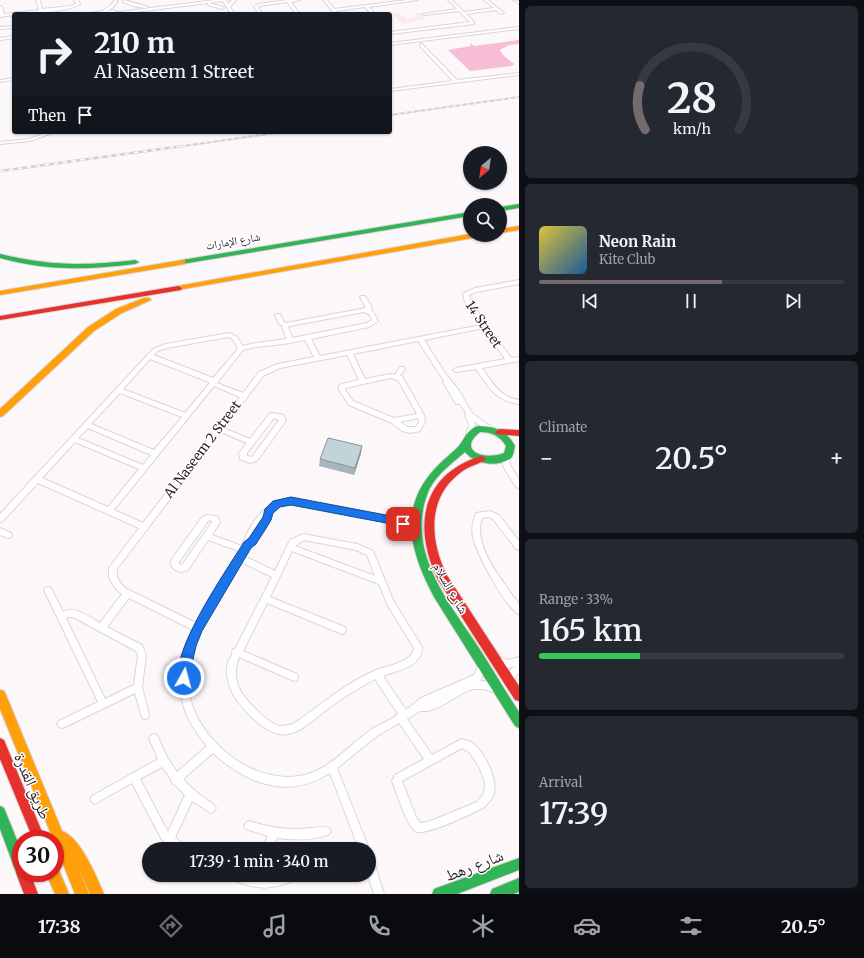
<!DOCTYPE html>
<html lang="en">
<head>
<meta charset="utf-8">
<style>
	:root { --surface:#171b24; --page:#242831; --text:#f1f3f6; --muted:#9ea1a6; --line:#363941; --accent:#746a6e }
	body { margin:0; font-family:Merriweather,"Noto Naskh Arabic",serif; background:var(--page); color:var(--text); height:100vh; display:flex; flex-direction:column; font-size:15px; white-space:nowrap }
	* { box-sizing:border-box; margin:0 }
	p { font-size:13px; color:var(--muted) }
	.icon { flex:none; width:22px; height:22px; fill:none; stroke:currentColor; stroke-width:2; stroke-linecap:round; stroke-linejoin:round }
	.map { position:relative; flex:1; overflow:hidden }
	.details { display:flex; flex-direction:column; gap:6px; padding:6px; background:#0d0f14; width:345px }
	.details>* { flex:none }
	.hud { position:absolute; left:12px; top:12px; width:380px; height:122px; border-radius:4px; box-shadow:0 1px 3px #0004; background:#171b24; color:var(--text); overflow:hidden }
	.needle { width:26px; rotate:210deg }
	.controls { position:absolute; left:463px; top:146px; display:grid; gap:8px }
	.controls a { display:grid; place-items:center; width:44px; height:44px; border-radius:50%; background:var(--surface); box-shadow:0 1px 3px #0004; font-size:20px }
	.speed { position:absolute; left:12px; top:830px; display:flex; gap:8px; font-size:20px; font-weight:700; text-align:center }
	.speed>* { display:grid; place-content:center; width:52px; height:52px; border-radius:50%; background:var(--surface); box-shadow:0 1px 3px #0004; line-height:1 }
	.speed .limit { border:6px solid #d22; background:#fff; color:#111 }
	.pin { position:absolute; display:grid; place-items:center; width:34px; height:34px; color:#fff; margin:-17px; border-radius:8px; box-shadow:0 2px 6px #0006 }
	.me { position:absolute; width:44px; margin:-22px; rotate:7deg; stroke-linejoin:round; filter:drop-shadow(0 0 3px #0008) }
	.turn { display:flex; align-items:center; gap:14px; height:84px; padding:0 16px; font-size:18px }
	.turn .icon { width:52px; height:52px; stroke-width:2.5 }
	.turn b { display:block; font-size:28px; line-height:34px }
	.then { display:flex; align-items:center; height:38px; padding:0 16px; background:#0003; gap:8px; font-size:15px }
	.big { font-size:30px; font-weight:600; line-height:1.1 }
	.details .tile { flex:1; display:flex; flex-direction:column; justify-content:center; gap:6px; min-width:0; padding:0 14px; border-radius:6px; background:var(--page) }
	.details .dial { align-items:center; gap:0 }
	.dial svg { height:104px; overflow:visible; fill:none; stroke:var(--line); stroke-width:7; stroke-linecap:round; text-anchor:middle }
	.dial text { fill:var(--text); stroke:none }
	.song { display:flex; align-items:center; gap:12px }
	.cover { width:48px; height:48px; border-radius:6px; background:linear-gradient(135deg,hsl(50 70% 55%),hsl(210 70% 35%)) }
	.played { height:4px; border-radius:2px; background:linear-gradient(90deg,var(--accent) 60%,var(--line) 60%) }
	.keys { display:flex; justify-content:space-around; direction:ltr }
	.heat { display:flex; justify-content:space-between; align-items:center; font-size:22px; direction:ltr }
	.charge { height:6px; border-radius:3px; background:linear-gradient(90deg,#34c759 33%,var(--line) 0) }
	.trip { position:absolute; left:142px; top:842px; width:234px; height:40px; border-radius:20px; background:var(--surface); box-shadow:0 1px 3px #0004; font-weight:600; line-height:40px; text-align:center }
	.dock { display:flex; height:64px; justify-content:space-around; align-items:center; background:#090b0e; color:var(--muted) }
	.dock .icon { width:28px; height:28px }
	.dock .current { color:var(--accent) }
	.dock b { font-size:18px; color:var(--text) }
	main { display:flex; flex:1; min-height:0 }
	.map>svg:first-child { display:block }
</style>
</head>
<body>
<main>
<div class="map">
<svg width="519" height="894" viewBox="0 0 519 894">
	<rect width="100%" height="100%" fill="#fcf7f9"/>
	<path fill="#fbe8f0" d="M398,13L410,21L408,18L417,17L415,14L420,13L426,19L402,24L392,14Z"/>
	<path fill="#f7bcd6" d="M519,40V44L509,45L500,50L503,55L514,64L512,66L470,71L448,50L471,46L470,44L471,43L474,46Z"/>
	<g fill="none" stroke-linecap="round" stroke-linejoin="round">
		<defs>
			<path id="street" d="M36,0H40L42,9L71,6L76,4L74,0H78L80,4C69,12 29,14 14,14V15L0,17V6L2,7L4,14L39,10Z
				M115,0L118,1L112,8L107,11L114,10L116,11L115,12L98,14H86L102,11L110,6Z
				M123,0C128,1 143,5 148,7L146,8L133,6L123,2Z
				M215,0H226L228,4L232,0H236L230,7L235,14H231L223,1L209,3L223,7L224,8L222,9L208,5V3L120,14H109L111,13Z
				M288,0H300L291,2L300,14H296L287,2L259,6L258,7L263,14H259L254,7L258,4Z
				M323,0H327L334,9L407,0H418L369,7L375,14H371L365,7L336,11V13H334Z
				M448,0H452L464,12L494,8L484,0H488L504,13L501,14L496,10L466,14L474,22V24L390,34V32L470,22L459,11L424,15L422,14L457,9Z
				M513,0L519,1V4Z
				M190,13H197L199,14H188Z
				M14,26V28L0,29V27Z
				M519,27V29L390,45V43Z
				M14,36V38L0,40V38Z
				M420,44H422L457,80L519,73V75L390,91V89L453,81L420,46Z
				M14,78V80L0,82V80Z
				M48,132H55L30,141L0,144V142L29,139Z
				M519,280V284L476,292L469,295L471,302L511,358L519,357V361L482,368C493,383 499,397 519,400V404C495,401 489,387 476,369L456,372L453,370L456,368L505,359L484,328L424,340L447,376L458,389L472,413L491,427L492,429L491,431H487L474,421L475,425L471,435L469,436L467,435L466,433L469,425L465,415L466,413L460,404H456L443,382L444,381L418,341L353,354L365,379L390,374L395,375L400,367H404L405,369L400,376H402L424,415L425,422L420,431L411,433L402,431L392,423L349,405L339,390V386L342,384L359,380L347,355L280,368L263,376L224,428L250,439L270,413H272L283,415L286,420L285,422L257,461L250,463L240,459L239,453L247,443L221,432L117,569C116,577 119,582 125,588L196,623L208,601L239,551L208,540L188,570L181,572C174,570 169,567 172,559L202,517C209,514 211,515 218,517L220,522L212,535L242,546C249,524 266,499 291,498L394,518L416,513L419,514L420,516L419,518L406,522L418,531L419,533L418,535L415,536L401,526L386,522L291,504L282,505L272,513C270,531 252,543 244,556L275,571L290,540L303,534L357,544L373,551L393,600L422,647C422,667 398,670 383,676L406,710L421,698L474,675L480,661L483,660L486,661L487,664L480,681H484L499,686L500,689L499,692L496,693L484,689H474L467,691L441,706L428,711H420L407,719L432,755L462,739C465,740 468,741 471,742C484,750 497,778 494,793C492,799 488,804 483,808C473,813 422,838 415,831C406,825 397,792 392,781L395,775L424,759L399,723L377,736L337,768L369,849H359L330,773C288,800 247,784 213,753L183,779L195,791L214,805L216,808L214,811L211,813L192,801L175,838L186,845L187,849C173,849 173,848 162,840L132,783L98,802L95,804L92,802L90,799L92,796L158,759L149,738L151,735L154,734L157,735L167,757L177,772L207,746C175,709 172,673 193,630L129,598L107,627L142,645L146,655L142,687L149,715L148,718L145,719L142,718L135,693L65,727L62,728L59,727L57,724L59,721L98,702L44,590L45,588L48,587L51,588L63,612C75,605 89,617 100,623L122,594L119,592L113,585L109,578V568L139,528L38,483L3,521L0,522V514L153,349L166,344L229,333L237,337L243,346L256,343L287,339L282,327L283,326L279,324L275,315L276,314H280L284,322L286,323L366,308L360,297L361,296H365L372,308L371,311L373,312L378,321L369,327L311,339L320,356L481,325L465,302L463,294L464,293L475,288ZM364,312L369,314L372,320L367,323L292,338L288,327L290,326ZM228,337L233,339L238,349L213,378L154,355L157,351L167,348ZM305,340L314,357L278,364L259,372L243,393L217,383L243,350L256,347L284,344ZM150,359L209,382V384L185,413L123,389ZM390,378L398,380L417,414L394,418L353,401L345,390V388ZM214,386L240,397L218,426H216L215,429L143,523L114,510ZM120,393L182,417L154,450L91,424ZM274,418L279,420L252,457L247,456V453ZM418,418L419,422L416,427H407L400,422ZM88,428L151,455L143,465L78,438ZM75,442L139,469L108,507L42,478ZM210,520L212,522L182,565L179,564V562L208,521ZM304,540L356,550L367,555L375,576L295,546ZM292,551L379,584L387,604L414,648C413,662 387,666 376,670C344,684 321,705 293,724C289,725 285,726 280,726C268,724 244,699 239,688C235,678 235,667 239,657L294,681L297,680L298,677L297,674L243,651L267,603L342,634L345,633L346,630L345,627L270,597ZM241,562L272,577L235,649H233C232,651 232,653 232,655C231,658 228,660 228,663C224,676 231,693 239,703C249,716 270,738 288,734C304,731 316,717 329,708C343,697 359,688 375,679L398,714C392,720 380,724 372,729C349,745 328,772 299,776C246,785 183,728 188,674C192,633 220,596 241,562ZM69,617H73L136,651L138,655L134,685L105,699L66,618ZM462,748L470,753L479,767L484,779L485,786L484,793L477,802L428,822L420,823L416,817L402,781ZM162,767L171,779L172,783L175,785L185,795L168,832L140,779Z
				M505,455L508,456L511,467L519,479V488L516,487L504,468L501,458L502,456Z
				M490,511L499,515L519,541V550L516,549L493,519L489,517L482,518C474,541 493,568 506,586C509,592 516,599 519,604C519,606 519,611 519,614C505,608 476,552 473,537C471,528 473,521 476,513Z
				M0,528L11,533L12,535L11,537L8,538L0,535Z
				M496,656L508,660L519,657V673L517,675L513,686L510,687L507,686L506,683L511,669L515,666L508,668L493,663L492,660L493,657Z
				M249,821C264,826 279,829 295,829C304,830 323,825 329,828L331,831L329,834C314,841 294,840 277,838L272,849H262L268,836L246,829L244,826L246,823Z
				M369,858L373,859L384,894H374L368,875H369Z
				M230,875H248L265,878L280,875H300L299,879C271,890 259,891 231,879Z"/>
			<path id="fast" d="M519,204V208L500,211V207Z
				M470,212V216L182,264L178,262L182,260Z
				M0,254C50,266 84,266 135,260L139,262L135,264C87,270 47,271 0,258Z
				M478,426C495,426 507,431 515,446C514,449 514,455 511,458C497,468 475,464 465,452C451,464 433,477 427,495C407,550 446,599 475,642C490,665 504,689 519,712V728L515,726L434,597C414,559 398,516 428,477C436,466 446,458 456,449C464,442 466,429 478,426ZM480,432C492,432 500,436 506,446L504,453C485,461 456,451 480,432Z
				M0,806L4,808L21,850V873H22H21L16,872L0,829Z
				M519,858V870L457,894H432L434,889Z
				M519,878V892L513,894H490L492,889Z"/>
			<path id="slow" d="M519,226V230L500,233V229Z
				M470,234L481,235L478,237L178,290L174,288L178,286Z
				M182,260H185V264L0,295V291Z
				M144,298H150L151,300L122,313L94,331L3,416L0,417V409L88,327L116,309Z
				M0,690L4,691L6,695L62,831C81,838 96,876 104,894H90L77,865L89,894H75L55,844V839H53L0,709Z
				M55,867L58,868L69,894H55L46,873H55Z"/>
			<path id="jam" d="M178,286L182,288L181,290L0,320V316Z
				M499,429L519,430V436L496,434L495,432Z
				M481,456L484,457L486,459L484,461C478,464 470,466 464,470C427,495 429,537 446,574L519,686V701L515,700L438,580C413,528 420,475 481,456Z
				M0,738L4,740L45,839H33L0,759Z
				M21,867V873H30L38,894H24L16,873L18,868Z"/>
		</defs>
		<use href="#street" stroke="#ded4d8" stroke-width="2"/>
		<use href="#fast" stroke="#ded4d8" stroke-width="2"/>
		<use href="#slow" stroke="#ded4d8" stroke-width="2"/>
		<use href="#jam" stroke="#ded4d8" stroke-width="2"/>
		<use href="#street" fill="#fffefe" fill-rule="evenodd"/>
		<use href="#fast" fill="#30b455" fill-rule="evenodd"/>
		<use href="#slow" fill="#ff9f0a" fill-rule="evenodd"/>
		<use href="#jam" fill="#e5322d" fill-rule="evenodd"/>
		<defs>
			<path id="rail-far1" d="M390,115L519,97
				M176,147L282,132"/>
			<path id="rail" d="M0,171L183,146"/>
		</defs>
		<use href="#rail-far1" stroke="#d0cdce" stroke-width="2"/>
		<use href="#rail" stroke="#d0cdce" stroke-width="2.5"/>
		<use href="#rail-far1" stroke="#fff" stroke-width="1" stroke-dasharray="3.5" stroke-linecap="butt"/>
		<use href="#rail" stroke="#fff" stroke-width="1.5" stroke-dasharray="4.5" stroke-linecap="butt"/>
	</g>
	<path fill="#a7b5bb" d="M361,453L354,475L319,466L320,459Z"/>
	<path fill="#889499" d="M362,446L361,453L354,475L355,468Z"/>
	<path fill="#c2d3da" stroke="#889499" d="M328,438L362,446L355,468L320,459Z"/>
	<path fill="#1a73e8" stroke="#114b97" d="M291,497L386,515L407,521L408,524L403,528L386,523L291,505L280,507L273,513L271,520L256,544L251,548L202,631L196,646L188,681L184,683L180,681C168,654 228,568 244,542L249,538L263,517L265,509L273,501Z"/>
	<g text-anchor="middle" stroke-width="3" stroke-linejoin="round" paint-order="stroke">
		<g font-size="11" fill="#2a1e23" stroke="#fff">
			<text transform="translate(233 241) rotate(-10)" y="4">شارع الإمارات</text>
		</g>
		<g font-size="13" fill="#2a1e23" stroke="#fff">
			<text transform="translate(484 324) rotate(56)" y="5">14 Street</text>
			<text transform="translate(202 449) rotate(-53)" y="5">Al Naseem 2 Street</text>
			<text transform="translate(451 588) rotate(60)" y="5">شارع السلام</text>
		</g>
		<g font-size="16" fill="#2a1e23" stroke="#fff">
			<text transform="translate(33 786) rotate(67)" y="6">طريق القدرة</text>
			<text transform="translate(474 865) rotate(-21)" y="6">شارع رهط</text>
		</g>
	</g>
</svg>
<div class="controls">
<a><svg class="needle" viewBox="-14 -14 28 28"><path d="M0-13l5 13h-10z" fill="#e53935"/><path d="M0 13l5-13h-10z" fill="#9ea1a6"/></svg></a>
<a><svg class="icon" aria-label="search" viewBox="0 0 24 24"><circle cx="10" cy="10" r="6"/><path d="M15 15l6 6"/></svg></a>
</div>
<div class="speed"><div class="limit">30</div></div>
<div class="pin" style="left:403px;top:524px;background:#d93025"><svg class="icon" aria-label="arrive" viewBox="0 0 24 24"><path d="M6 21V4h12l-3 4 3 4H6"/></svg></div>
<svg class="me" style="left:184px;top:678px" viewBox="-20 -20 40 40"><circle r="17" fill="#1a73e8" stroke="#fff" stroke-width="3"/><path d="M0-11L8 9 0 5-8 9z" fill="#fff"/></svg>
<div class="trip">17:39 · 1 min · 340 m</div>
<div class="hud">
<div class="turn"><svg class="icon" aria-label="right" viewBox="0 0 24 24"><path d="M7 20v-9h11M14 6l5 5-5 5"/></svg><div><b>210 m</b>Al Naseem 1 Street</div></div>
<div class="then">Then<svg class="icon" aria-label="arrive" viewBox="0 0 24 24"><path d="M6 21V4h12l-3 4 3 4H6"/></svg></div>
</div>
</div>
<section class="details">
<div class="tile dial"><svg viewBox="0 0 100 80">
<path d="M14 69A42 42 0 1 1 86 69"/>
<path d="M14 69A42 42 0 0 1 10 35" stroke="#746a6e"/>
<text x="50" y="56" font-size="32" font-weight="700">28</text>
<text x="50" y="72" font-size="11">km/h</text>
</svg></div>
<div class="tile">
<div class="song"><i class="cover"></i><div><b>Neon Rain</b><p>Kite Club</p></div></div>
<div class="played"></div>
<div class="keys"><svg class="icon" aria-label="previous" viewBox="0 0 24 24"><path d="M18 5L8 12l10 7zM5 5v14"/></svg><svg class="icon" aria-label="pause" viewBox="0 0 24 24"><path d="M8 5v14M16 5v14"/></svg><svg class="icon" aria-label="next" viewBox="0 0 24 24"><path d="M6 5l10 7-10 7zM19 5v14"/></svg></div>
</div>
<div class="tile"><p>Climate</p>
<div class="heat"><a>−</a><b class="big">20.5°</b><a>+</a></div>
</div>
<div class="tile"><p>Range · 33%</p><b class="big">165 km</b><div class="charge"></div></div>
<div class="tile"><p>Arrival</p><b class="big">17:39</b></div>
</section>
</main>
<nav class="dock">
<b>17:38</b>
<svg class="icon current" aria-label="directions" viewBox="0 0 24 24"><path d="M12 3l9 9-9 9-9-9zM9 14v-3h6M13 9l2 2-2 2"/></svg>
<svg class="icon" aria-label="music" viewBox="0 0 24 24"><path d="M9 18V5l10-2v13"/><circle cx="6" cy="18" r="3"/><circle cx="16" cy="16" r="3"/></svg>
<svg class="icon" aria-label="phone" viewBox="0 0 24 24"><path d="M5 4h4l2 5-3 2q2 4 5 5l2-3 5 2v4C11 20 4 13 5 4z"/></svg>
<svg class="icon" aria-label="climate" viewBox="0 0 24 24"><path d="M12 3v18M4 7l16 10M4 17L20 7"/></svg>
<svg class="icon" aria-label="car" viewBox="0 0 24 24"><path d="M5 17H2v-5l4-1 3-4h7l3 4 3 1v5h-3M9 17h6M6 11h13"/><circle cx="7" cy="17" r="2"/><circle cx="17" cy="17" r="2"/></svg>
<svg class="icon" aria-label="filters" viewBox="0 0 24 24"><path d="M4 7h16M4 17h16"/><circle cx="9" cy="7" r="2"/><circle cx="15" cy="17" r="2"/></svg>
<b>20.5°</b>
</nav>
</body>
</html>
